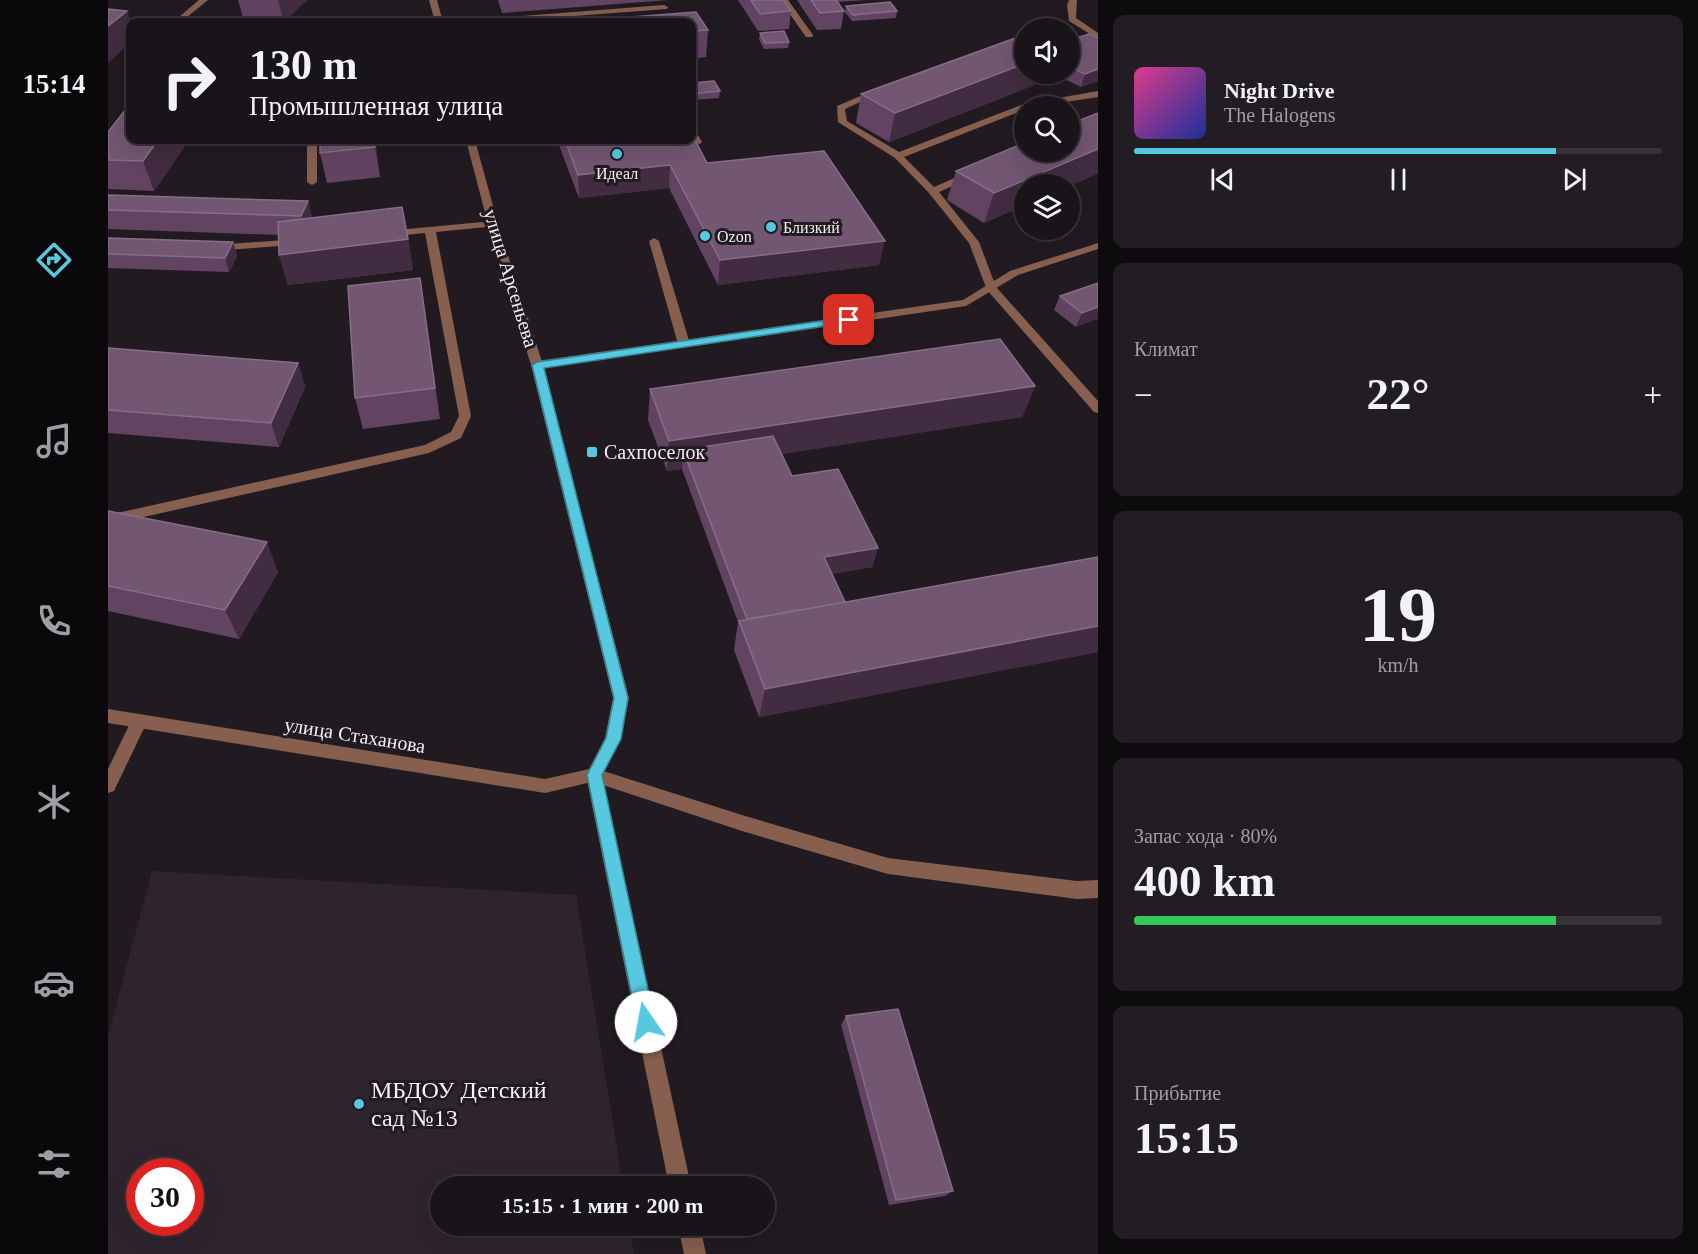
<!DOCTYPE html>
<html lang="ru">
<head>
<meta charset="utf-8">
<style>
	:root { --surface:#191419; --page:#221d22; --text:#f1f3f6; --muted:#9f9ea2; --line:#373338; --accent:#56c9e0 }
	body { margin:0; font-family:Georgia,serif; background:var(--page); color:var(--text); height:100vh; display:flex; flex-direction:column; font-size:22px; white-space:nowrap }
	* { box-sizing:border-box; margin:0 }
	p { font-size:20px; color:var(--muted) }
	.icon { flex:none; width:33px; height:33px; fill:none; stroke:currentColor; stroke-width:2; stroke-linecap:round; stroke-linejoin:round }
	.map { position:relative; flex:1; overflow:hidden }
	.drawer { display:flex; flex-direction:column; gap:15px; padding:15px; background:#0e0b0e; width:600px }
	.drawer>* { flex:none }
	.banner { position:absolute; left:18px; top:18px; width:570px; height:126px; border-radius:12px; box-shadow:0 6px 24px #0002,0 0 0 2px var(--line); background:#191419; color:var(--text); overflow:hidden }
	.controls { position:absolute; left:906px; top:18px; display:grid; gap:12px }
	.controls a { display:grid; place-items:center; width:66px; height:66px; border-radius:50%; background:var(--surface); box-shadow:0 6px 24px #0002,0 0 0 2px var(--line); font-size:30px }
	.speed { position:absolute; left:18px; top:1158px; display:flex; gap:12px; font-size:30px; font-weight:700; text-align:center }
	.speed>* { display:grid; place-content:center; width:78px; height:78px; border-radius:50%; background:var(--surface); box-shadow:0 6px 24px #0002,0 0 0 2px var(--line); line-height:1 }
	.speed .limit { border:9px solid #d22; background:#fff; color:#111 }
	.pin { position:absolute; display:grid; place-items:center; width:51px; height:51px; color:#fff; margin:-26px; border-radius:12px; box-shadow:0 3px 9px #0006 }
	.me { position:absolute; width:66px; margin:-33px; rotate:348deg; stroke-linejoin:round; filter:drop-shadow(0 0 4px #0008) }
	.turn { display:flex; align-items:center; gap:21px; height:126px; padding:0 24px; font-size:27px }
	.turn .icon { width:78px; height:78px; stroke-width:2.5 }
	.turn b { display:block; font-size:42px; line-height:51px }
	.big { font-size:45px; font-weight:700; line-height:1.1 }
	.drawer .card { flex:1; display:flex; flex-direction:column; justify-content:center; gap:9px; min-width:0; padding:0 21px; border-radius:12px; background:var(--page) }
	.drawer .dial { align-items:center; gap:0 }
	.dial b { font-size:78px; line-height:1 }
	.song { display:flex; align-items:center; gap:18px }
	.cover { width:72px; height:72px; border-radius:9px; background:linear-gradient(135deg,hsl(330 70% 55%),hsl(230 70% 35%)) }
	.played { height:6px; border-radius:3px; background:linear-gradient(90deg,var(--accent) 80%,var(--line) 80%) }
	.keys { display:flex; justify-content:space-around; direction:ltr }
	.heat { display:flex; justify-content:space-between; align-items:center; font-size:33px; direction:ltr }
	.charge { height:9px; border-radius:4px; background:linear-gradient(90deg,#34c759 80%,var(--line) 0) }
	.trip { position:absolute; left:322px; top:1176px; width:345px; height:60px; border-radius:30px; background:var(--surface); box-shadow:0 6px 24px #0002,0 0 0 2px var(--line); font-weight:700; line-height:60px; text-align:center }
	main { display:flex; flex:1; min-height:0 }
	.tab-bar { display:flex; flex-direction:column; width:108px; justify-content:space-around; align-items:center; background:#0a080a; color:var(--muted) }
	.tab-bar .icon { width:42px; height:42px }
	.tab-bar .on { color:var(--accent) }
	.tab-bar b { font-size:27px; color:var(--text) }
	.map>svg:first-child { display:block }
</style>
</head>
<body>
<main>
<nav class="tab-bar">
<b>15:14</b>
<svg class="icon on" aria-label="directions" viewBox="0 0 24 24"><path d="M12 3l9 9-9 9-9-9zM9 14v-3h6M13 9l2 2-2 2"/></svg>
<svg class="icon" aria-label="music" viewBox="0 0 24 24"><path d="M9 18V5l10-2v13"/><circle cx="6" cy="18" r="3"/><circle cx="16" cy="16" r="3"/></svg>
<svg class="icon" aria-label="phone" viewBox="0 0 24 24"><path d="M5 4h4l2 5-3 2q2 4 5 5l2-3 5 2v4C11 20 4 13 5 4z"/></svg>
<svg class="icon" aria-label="climate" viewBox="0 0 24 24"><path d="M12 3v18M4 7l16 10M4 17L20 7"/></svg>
<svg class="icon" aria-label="car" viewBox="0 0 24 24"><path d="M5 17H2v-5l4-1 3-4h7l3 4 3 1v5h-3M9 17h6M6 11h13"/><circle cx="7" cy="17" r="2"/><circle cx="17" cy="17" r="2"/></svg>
<svg class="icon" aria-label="filters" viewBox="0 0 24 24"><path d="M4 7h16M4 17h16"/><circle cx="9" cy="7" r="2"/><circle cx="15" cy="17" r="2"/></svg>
</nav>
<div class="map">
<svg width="990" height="1254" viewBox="0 0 990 1254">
	<rect width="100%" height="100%" fill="#211b21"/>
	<path fill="#2e242e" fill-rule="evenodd" d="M44,871L468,895L515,1186H333V1226H521L526,1254H0V1036ZM32,1172H82V1222H32Z"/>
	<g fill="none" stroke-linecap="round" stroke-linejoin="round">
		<path fill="#865f4e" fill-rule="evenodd" d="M91,0H100L73,22H65Z
			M672,0H680L705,35L704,37H698Z
			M961,0H969L968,18L990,33V39L961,21L959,5Z
			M556,5L560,7L559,9L386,22L401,17Z
			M769,89L776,91L737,109L739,121L791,152L916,104L990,91V97L932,106H916V110L796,157L826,187L858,173H864V177L831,192L871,242L888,287L990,401V413L986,412L879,290L861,243L821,193L787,158L730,122L729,106Z
			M584,129L587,130L594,142L592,144L584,142Z
			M199,140H209V182L204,185L199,182Z
			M385,221L390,224L389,226L328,232L363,416L353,438L321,453L0,525V515L317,445L343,432L351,416L317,233L278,237L273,234L278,231Z
			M546,238L551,241L582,344L580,347H572L570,344L541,241Z
			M191,239L195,240V244L107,251L102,248L107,245Z
			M486,768L634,815L780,858L969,881L990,880V898L969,899L780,874L634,831L480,780L478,775L480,770Z"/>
		<path fill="#865f4e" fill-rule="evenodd" d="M990,243V249L910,275L858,306L429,369L423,365L429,361L855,300L902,271Z
			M31,715L37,717L39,722L6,791L0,793V769L25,717Z
			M486,768L492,770L494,775L583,1186H561L478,775L480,770Z
			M570,1226H592L598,1254H576Z"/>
		<path fill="#865f4e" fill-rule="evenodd" d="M321,0H329L335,22H327Z
			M358,140H367L390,224L435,365L521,698L513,739L492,780L437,793L0,723V709L437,779L481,769L497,738L505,698L423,365L380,224Z"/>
	</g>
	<path fill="#624462" d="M130,0H199L176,22L135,18Z
		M390,0H561L394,13Z
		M630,0H675L683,11L681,29L650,31Z
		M689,0H759L729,2L736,11L733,29L709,30Z
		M738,6L789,11L788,18L744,21L737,12Z
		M584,22L600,30L598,57L584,59Z
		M652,33L681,42L680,48L656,49L651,39Z
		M962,40L990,81L973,87L948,75L947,77L781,142L748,123L753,94L916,74H962Z
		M584,83L612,91L611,98L584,100Z
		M990,113V173L962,186L916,184V205L876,223L839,200L848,171Z
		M0,132L81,140L46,191L0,189Z
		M212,140H267L272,177L219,183L212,153Z
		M449,140H584L599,163L771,265L610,285L561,188L471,198Z
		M0,195L200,201L204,218L300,239L305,270L180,285L171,255V235L0,229Z
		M0,238L125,242L129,256L121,272L0,268Z
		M312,278L332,419L255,429L247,398Z
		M990,283L968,327L946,310L952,296Z
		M0,348L190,363L197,387L171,447L0,433Z
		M927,386L914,417L673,454L684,476L770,548L764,567L724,574L737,602L990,557V652L651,717L626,650L630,622L574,469L559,471L540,420L542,389Z
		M0,511L170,572L131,639L0,611Z
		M738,1016L845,1191L837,1196L781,1205L733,1025Z"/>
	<path fill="#412c41" d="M170,0H199L176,22Z
		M19,11L23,22H22V43L0,63V26Z
		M916,64V74H949L947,77L781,142L787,113Z
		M990,69V81L973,87L977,74Z
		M50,140H81L46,191L35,161Z
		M266,140H267L272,177L267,147Z
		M990,149V173L962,186V184H916V205L876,223L886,193Z
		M562,165L561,188L471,198L470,175Z
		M200,201L205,220L198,236L193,216Z
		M300,239L305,270L180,285L171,255Z
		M777,241L771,265L610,285L612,260Z
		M125,242L129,256L121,272L117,258Z
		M312,278L317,308L332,419L327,388Z
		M990,307V319L968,327L974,313Z
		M190,363L197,387L171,447L163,423Z
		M927,386L914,417L582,468L575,450L574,469L559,471L561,441Z
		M159,542L170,572L131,639L117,610Z
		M770,548L764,567L711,576L716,557Z
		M990,626V652L651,717L657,689Z"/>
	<path fill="#725672" stroke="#866e86" stroke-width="1.5" d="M643,0H675L683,11L652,14Z
		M703,0H728L736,11L712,13Z
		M782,2L789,11L745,15L738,6Z
		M0,9L19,11L0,26Z
		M588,12L600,30L584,31V22H458Z
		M676,31L681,42L657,43L652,33Z
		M981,34L990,38V69L977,74L962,67V40Z
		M916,35V64L787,113L753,94Z
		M606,81L612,91L584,94V83Z
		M22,104V140H50L35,161L0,160V132Z
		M990,113V149L886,193L848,171L916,143V152H962V124Z
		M584,134L599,163L716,151L777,241L612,260L562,165L470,175L457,140H584Z
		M212,140H266L267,147L212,153Z
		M0,195L200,201L193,216L0,210Z
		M294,207L300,239L171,255L170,222Z
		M0,238L125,242L117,258L0,254Z
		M312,278L327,388L247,398L240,286Z
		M990,283V307L974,313L952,296Z
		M892,339L927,386L561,441L542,389Z
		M0,348L190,363L163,423L0,410Z
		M665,436L684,476L730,469L770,548L716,557L737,602L639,619L575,450Z
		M0,511L159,542L117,610L0,586Z
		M990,557V626L657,689L631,621Z
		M790,1009L845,1191L788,1200L738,1016Z"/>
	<path fill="#56c9e0" stroke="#388392" stroke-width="1.5" d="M741,317L744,318V322L436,368L520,698L513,739L494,775L547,1022L544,1028L538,1031L532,1028L529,1022L479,775L498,738L506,698L424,365L429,362Z"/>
	<g fill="#56c9e0" stroke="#211b21" stroke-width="2">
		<circle cx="509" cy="154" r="6"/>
		<circle cx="663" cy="227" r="6"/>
		<circle cx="597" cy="236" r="6"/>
		<rect x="478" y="446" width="12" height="12" rx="3"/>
		<circle cx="251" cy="1104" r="6"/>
	</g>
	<g text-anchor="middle" stroke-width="6" stroke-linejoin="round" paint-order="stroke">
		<g font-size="16" fill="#f4f0f4" stroke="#211b21" text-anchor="start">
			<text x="509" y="179" text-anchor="middle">Идеал</text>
			<text x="675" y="233">Близкий</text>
			<text x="609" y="242">Ozon</text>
		</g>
		<g font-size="20" fill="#f4f0f4" stroke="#211b21">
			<text transform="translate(403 278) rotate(73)" y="7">улица Арсеньева</text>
			<text transform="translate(247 735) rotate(9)" y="7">улица Стаханова</text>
		</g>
		<g font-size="20" fill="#f4f0f4" stroke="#211b21" text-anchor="start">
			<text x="496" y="459">Сахпоселок</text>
		</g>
		<g font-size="24" fill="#f4f0f4" stroke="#211b21" text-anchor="start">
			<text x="263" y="1098">МБДОУ Детский<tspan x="263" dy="28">сад №13</tspan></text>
		</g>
	</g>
</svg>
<div class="controls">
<a><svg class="icon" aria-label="sound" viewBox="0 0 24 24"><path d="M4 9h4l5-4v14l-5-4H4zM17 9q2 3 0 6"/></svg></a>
<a><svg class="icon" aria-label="search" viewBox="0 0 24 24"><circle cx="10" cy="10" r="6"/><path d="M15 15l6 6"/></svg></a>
<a><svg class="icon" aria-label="layers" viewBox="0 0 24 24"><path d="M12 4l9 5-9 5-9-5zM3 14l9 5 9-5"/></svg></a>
</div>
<div class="speed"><div class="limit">30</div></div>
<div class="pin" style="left:741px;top:320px;background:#d93025"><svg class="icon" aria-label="arrive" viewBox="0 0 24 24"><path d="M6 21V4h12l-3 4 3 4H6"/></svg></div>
<svg class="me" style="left:538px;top:1022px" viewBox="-20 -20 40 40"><circle r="19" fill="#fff"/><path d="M0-13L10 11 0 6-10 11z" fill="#56c9e0"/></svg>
<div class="trip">15:15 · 1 мин · 200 m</div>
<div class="banner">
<div class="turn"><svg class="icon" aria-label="right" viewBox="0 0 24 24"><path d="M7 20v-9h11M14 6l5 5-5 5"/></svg><div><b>130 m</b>Промышленная улица</div></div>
</div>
</div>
<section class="drawer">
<div class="card">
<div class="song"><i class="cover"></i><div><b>Night Drive</b><p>The Halogens</p></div></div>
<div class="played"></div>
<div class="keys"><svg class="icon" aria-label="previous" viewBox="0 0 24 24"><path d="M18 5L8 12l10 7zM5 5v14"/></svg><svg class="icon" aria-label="pause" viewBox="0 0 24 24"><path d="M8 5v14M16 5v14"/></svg><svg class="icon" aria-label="next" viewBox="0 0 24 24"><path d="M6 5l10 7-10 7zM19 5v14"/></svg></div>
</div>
<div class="card"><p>Климат</p>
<div class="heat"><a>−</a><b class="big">22°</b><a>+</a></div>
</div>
<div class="card dial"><b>19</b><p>km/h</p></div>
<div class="card"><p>Запас хода · 80%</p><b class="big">400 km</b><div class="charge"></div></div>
<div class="card"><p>Прибытие</p><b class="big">15:15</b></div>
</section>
</main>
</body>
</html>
